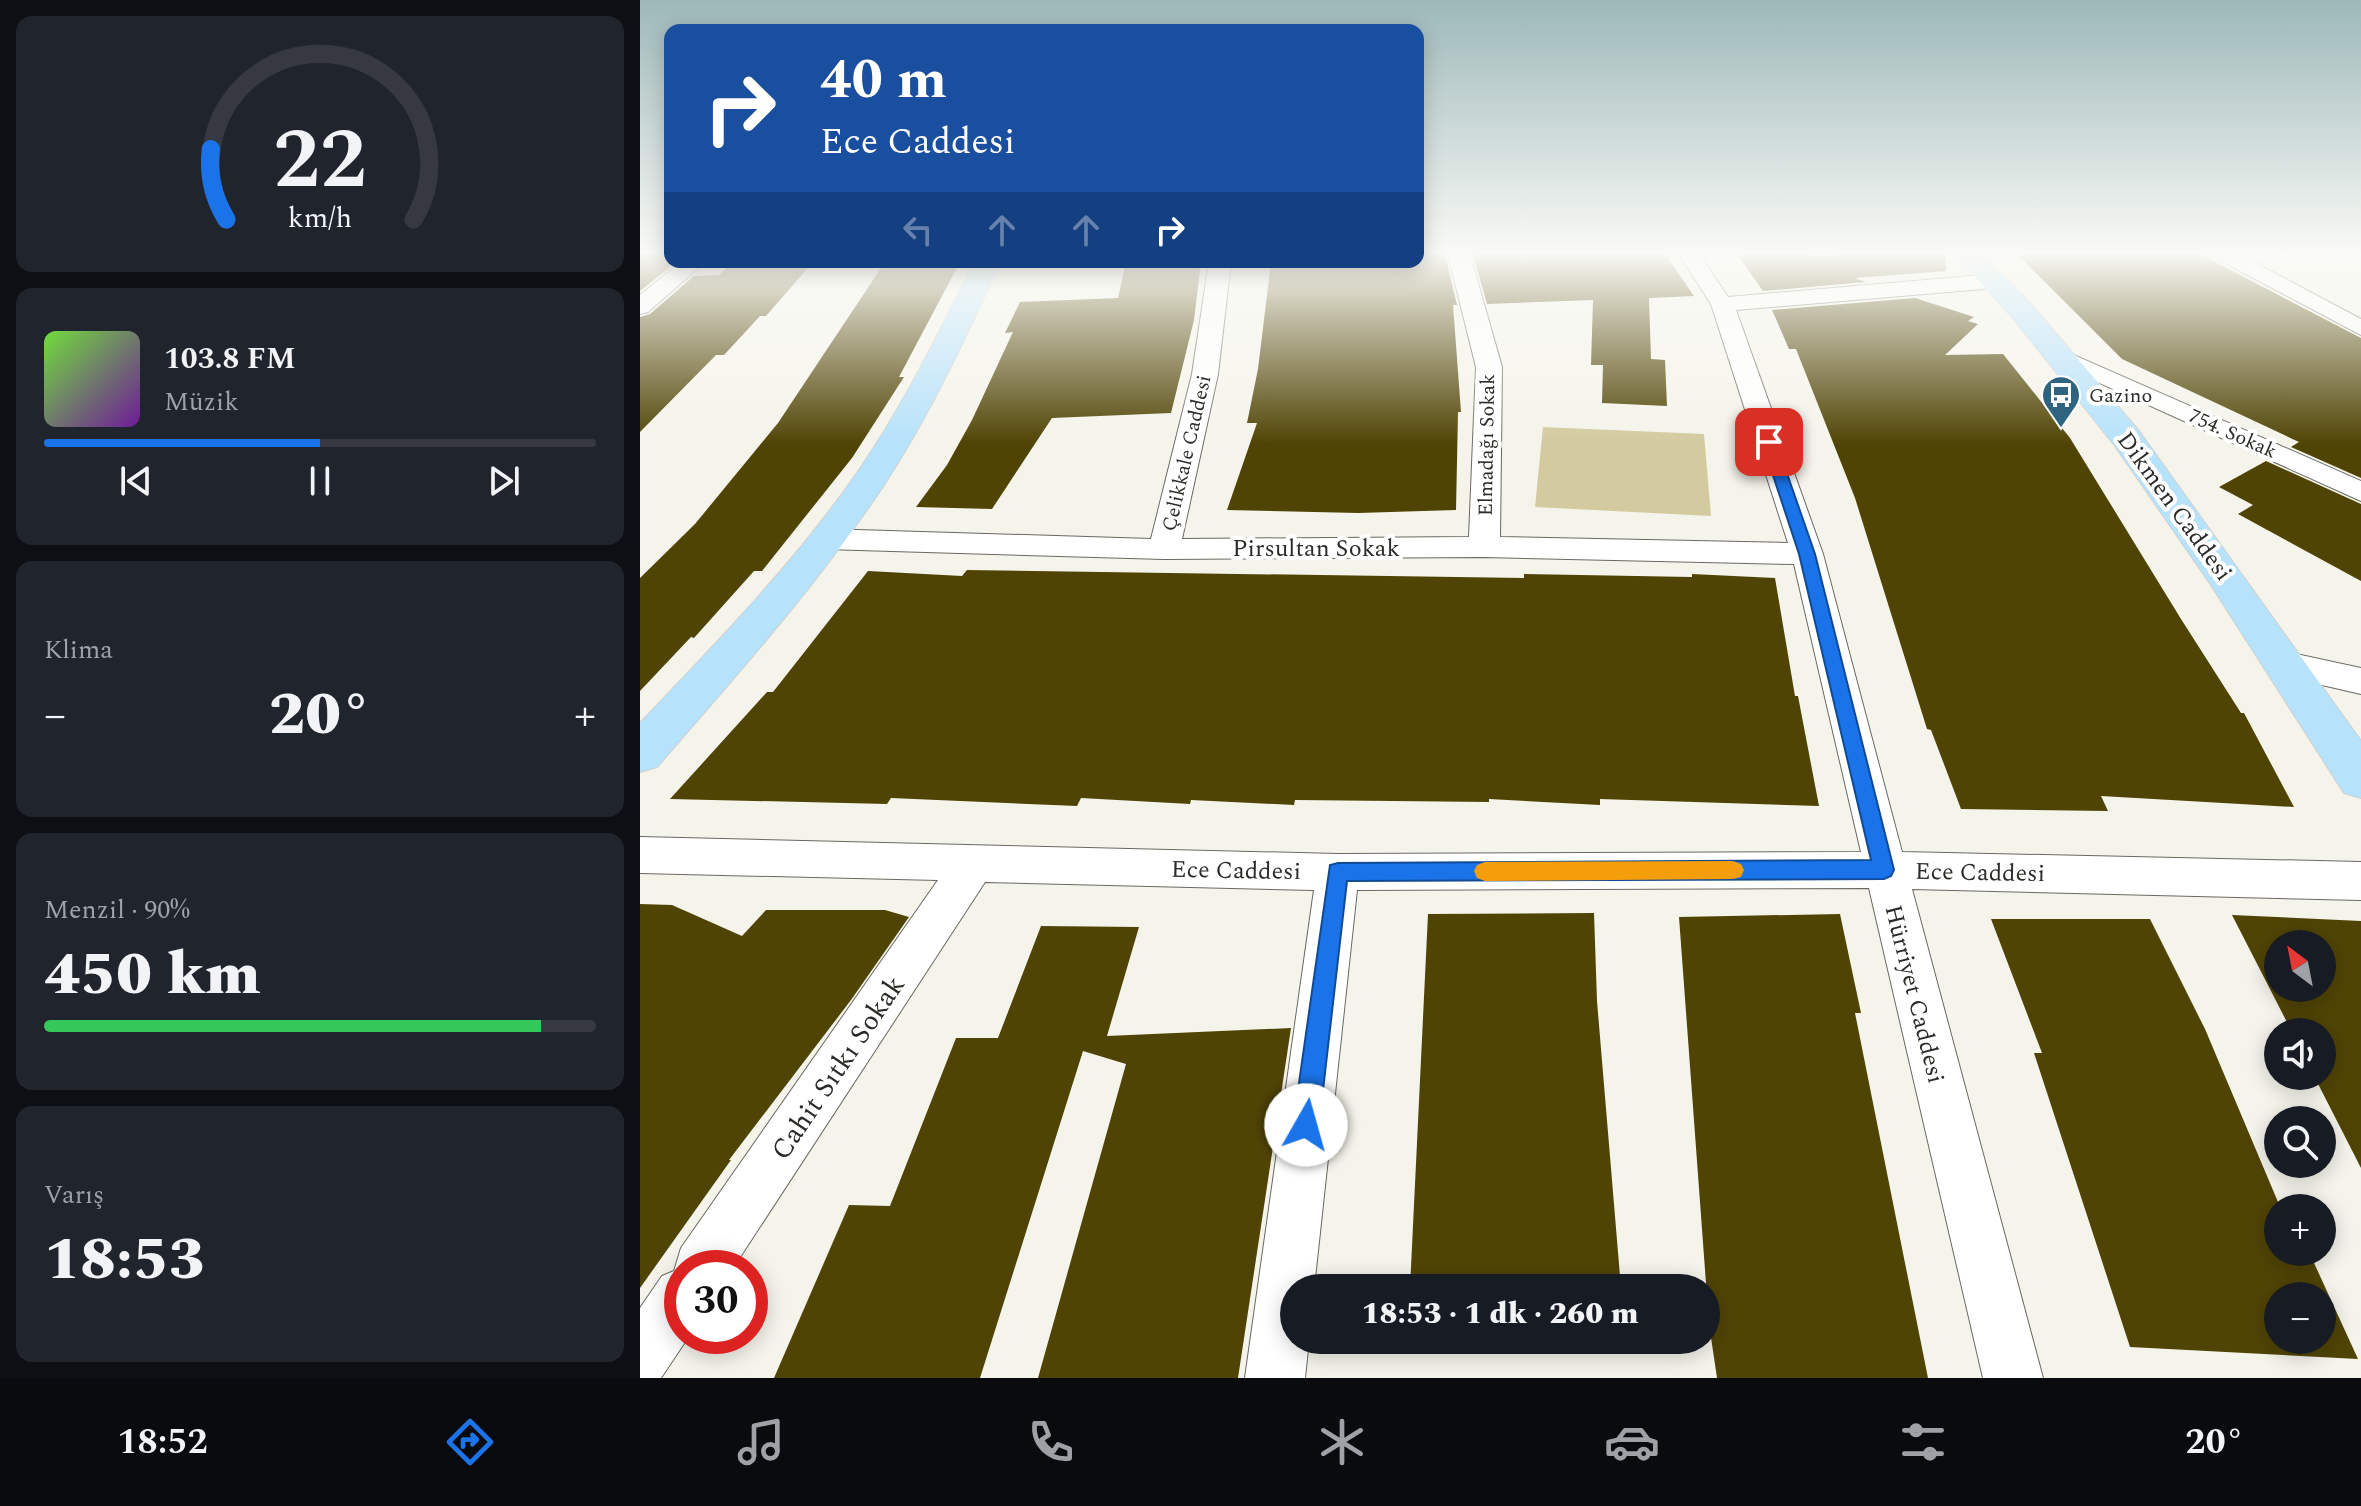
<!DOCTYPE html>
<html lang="tr">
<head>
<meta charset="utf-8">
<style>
	:root { --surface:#171b24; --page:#20242c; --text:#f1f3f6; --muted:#9ea1a6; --line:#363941; --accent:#1a73e8 }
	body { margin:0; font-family:Spectral,serif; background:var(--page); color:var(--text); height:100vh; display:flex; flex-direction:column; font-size:30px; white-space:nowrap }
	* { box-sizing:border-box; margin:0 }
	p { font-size:26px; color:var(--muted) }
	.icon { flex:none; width:44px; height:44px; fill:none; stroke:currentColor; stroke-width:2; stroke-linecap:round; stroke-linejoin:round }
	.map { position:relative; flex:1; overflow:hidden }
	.drawer { display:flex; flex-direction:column; gap:16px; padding:16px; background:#0d0f14; width:640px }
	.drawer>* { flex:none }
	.top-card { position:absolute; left:24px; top:24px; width:760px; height:244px; border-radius:16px; box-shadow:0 4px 20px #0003; background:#1a4fa0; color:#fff; overflow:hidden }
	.needle { width:52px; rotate:328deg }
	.tools { position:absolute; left:1624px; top:930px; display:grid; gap:16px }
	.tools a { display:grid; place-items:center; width:72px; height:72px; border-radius:50%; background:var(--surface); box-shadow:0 4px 20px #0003; font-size:40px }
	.speed { position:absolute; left:24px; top:1250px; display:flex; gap:16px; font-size:40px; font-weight:700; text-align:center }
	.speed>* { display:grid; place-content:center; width:104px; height:104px; border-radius:50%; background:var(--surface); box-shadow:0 4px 20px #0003; line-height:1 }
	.speed .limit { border:12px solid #d22; background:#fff; color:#111 }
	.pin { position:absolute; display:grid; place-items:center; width:68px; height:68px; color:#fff; margin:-34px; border-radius:16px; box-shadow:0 4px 12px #0006 }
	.me { position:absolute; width:88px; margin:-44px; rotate:7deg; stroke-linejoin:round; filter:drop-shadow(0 0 6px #0008) }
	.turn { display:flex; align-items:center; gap:28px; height:168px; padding:0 24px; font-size:36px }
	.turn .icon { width:104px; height:104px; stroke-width:2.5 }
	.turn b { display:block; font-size:56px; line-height:68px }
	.lanes { display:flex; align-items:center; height:76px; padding:0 24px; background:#0003; justify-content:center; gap:40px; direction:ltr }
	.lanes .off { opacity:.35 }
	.big { font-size:60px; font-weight:800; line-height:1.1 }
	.drawer .card { flex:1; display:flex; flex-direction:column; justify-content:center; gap:12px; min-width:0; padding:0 28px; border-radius:16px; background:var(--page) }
	.drawer .dial { align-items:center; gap:0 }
	.dial svg { height:208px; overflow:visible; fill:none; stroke:var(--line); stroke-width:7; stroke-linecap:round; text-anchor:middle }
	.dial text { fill:var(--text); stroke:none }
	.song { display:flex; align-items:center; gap:24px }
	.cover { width:96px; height:96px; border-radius:12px; background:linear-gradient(135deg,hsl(100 70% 55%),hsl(280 70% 35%)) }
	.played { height:8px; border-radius:4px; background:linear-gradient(90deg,var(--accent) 50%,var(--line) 50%) }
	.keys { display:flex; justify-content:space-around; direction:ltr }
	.heat { display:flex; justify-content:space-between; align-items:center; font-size:44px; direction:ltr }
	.charge { height:12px; border-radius:6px; background:linear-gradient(90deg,#34c759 90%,var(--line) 0) }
	.trip { position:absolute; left:640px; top:1274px; width:440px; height:80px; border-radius:40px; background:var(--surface); box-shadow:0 4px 20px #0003; font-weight:800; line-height:80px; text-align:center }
	.menu { display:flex; height:128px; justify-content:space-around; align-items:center; background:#090b0e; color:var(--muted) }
	.menu .icon { width:56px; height:56px }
	.menu .current { color:var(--accent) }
	.menu b { font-size:36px; color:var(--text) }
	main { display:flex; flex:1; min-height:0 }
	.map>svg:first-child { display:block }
</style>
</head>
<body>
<main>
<section class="drawer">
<div class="card dial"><svg viewBox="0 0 100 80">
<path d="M14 69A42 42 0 1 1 86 69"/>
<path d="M14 69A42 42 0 0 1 8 42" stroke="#1a73e8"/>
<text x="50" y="56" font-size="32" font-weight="700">22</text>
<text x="50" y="72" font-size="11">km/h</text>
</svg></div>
<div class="card">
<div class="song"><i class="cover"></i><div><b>103.8 FM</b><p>Müzik</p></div></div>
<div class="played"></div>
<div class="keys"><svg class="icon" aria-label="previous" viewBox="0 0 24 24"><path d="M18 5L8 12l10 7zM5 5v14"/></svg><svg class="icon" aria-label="pause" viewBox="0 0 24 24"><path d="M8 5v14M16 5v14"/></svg><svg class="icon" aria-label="next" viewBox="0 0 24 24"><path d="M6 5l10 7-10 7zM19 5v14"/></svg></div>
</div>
<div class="card"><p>Klima</p>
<div class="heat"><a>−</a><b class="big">20°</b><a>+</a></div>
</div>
<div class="card"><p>Menzil · 90%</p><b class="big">450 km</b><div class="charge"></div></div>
<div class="card"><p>Varış</p><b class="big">18:53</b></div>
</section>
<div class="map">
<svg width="1721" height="1378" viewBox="0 0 1721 1378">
	<rect width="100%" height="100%" fill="#f5f4eb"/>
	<path fill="#d3ca9f" d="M903,427L1064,434L1071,516L895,507Z"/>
	<path fill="#504405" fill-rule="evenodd" d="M0,251H30V267L0,291Z
		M804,251L817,305H813L821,412H818L816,510L718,513L587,510L617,423H607L618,369L631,262H778V253Z
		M832,251H1023L1054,296L1009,298L1011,359L1025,360L1027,406L962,403L963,365H951L953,300L847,304Z
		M1095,251H1169L1173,256L1236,251H1305L1306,271L1214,278L1226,282L1123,291Z
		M1374,251H1554L1721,338V478L1651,447L1659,442L1482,359Z
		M93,262H173L126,316H120L84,355H76L0,432V317L10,314L54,276L79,275Z
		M245,262H320L259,377H264L212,458L122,571H114L54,638L51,637L0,691V578L55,524L138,423Z
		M486,262H561L554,320L531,413L412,418L352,509L276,507L307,465L332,420L373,332L365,333L380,302L478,298Z
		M1275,298L1334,317L1328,321L1338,324L1305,355L1363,354L1430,438L1541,619L1601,713H1604L1654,807L1461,796L1468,811L1321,809L1291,730L1287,729L1215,498L1156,349H1149L1132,310Z
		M1626,461L1721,504V581L1598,514L1613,505L1579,487Z
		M327,570L884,578V574L1052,577V574L1135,578L1155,696H1158L1179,806L960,799V805L849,799V802L655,800L654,805L551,800L550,804L441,798L437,806L251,798L247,804L30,799L127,692H133L228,571L322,576Z
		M0,904L32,905L102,936L126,910H245L269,917L211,1000L89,1160H91L0,1288Z
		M954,913L957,1001L981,1288H770L788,914Z
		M1200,914L1221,1013H1215L1288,1378H1077L1069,1324L1039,917Z
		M1592,915L1721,921V1168L1674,1076H1682V1032H1652ZM1638,944H1682V988H1638Z
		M1351,919H1510L1565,1029L1638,1202V1252H1669L1718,1359L1490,1347L1394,1053H1402ZM1638,1296H1682V1340H1638Z
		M401,926L499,927L467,1036L651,1028L598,1378H398L486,1064L443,1051L340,1378H134L209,1205L250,1206L316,1038H358Z"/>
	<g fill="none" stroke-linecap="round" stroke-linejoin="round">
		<defs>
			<path id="minor" d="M807,251H829L862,367L860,537L1148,543L1071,304L1037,251H1057L1088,297L1355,274L1363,276L1366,281L1363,286L1355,288L1096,310L1183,554L1262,852L1721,862V900L1272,889L1403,1378H1343L1229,888L717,890L674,1288H654V1340H669L665,1378H605L674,890L345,882L93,1268H42V1336H49L21,1378H0V1308L22,1276L34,1271L41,1248L298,880L0,873V837L698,854L1221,852L1154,564L844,557L524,559L185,549L174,546L170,539L174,532L185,529L511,539L552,374L569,262H591L578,374L542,539L829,537L836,367Z
				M1566,251H1593L1721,319V335L1570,255Z
				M41,262H65L8,312L0,314V295Z
				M1420,349L1721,481V501L1411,361L1408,356L1411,351Z
				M1642,651L1721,668V694L1630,673L1624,664L1630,655Z"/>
			<path id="major" d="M1312,251H1339L1392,305L1499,431L1721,741V798L1704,793L1569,582L1475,446L1372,317Z
				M334,262H360C325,340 289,417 242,488C175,588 95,677 17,767L0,772V723C74,645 150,568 212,480C260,412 297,337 334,262Z"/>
		</defs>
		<use href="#minor" stroke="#6a6961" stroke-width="2"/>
		<use href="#major" stroke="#d1d0d0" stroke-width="2"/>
		<use href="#minor" fill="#fff" fill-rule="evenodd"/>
		<use href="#major" fill="#b6e2fb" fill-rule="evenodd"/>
	</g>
	<linearGradient id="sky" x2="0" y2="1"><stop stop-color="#9db8b9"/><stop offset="0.57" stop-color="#fafaf6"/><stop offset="1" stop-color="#fafaf6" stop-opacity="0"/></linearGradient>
	<rect width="1721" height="444" fill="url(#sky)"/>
	<path fill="#1a73e8" stroke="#114b97" stroke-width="2" d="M1129,438L1136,442L1175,554L1254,870L1251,876L1244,879L707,881L679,1125L675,1134L666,1138L657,1134L653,1125L690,865L698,863L1231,860L1159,554L1122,442Z"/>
	<path fill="#f59e0b" d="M1093,861L1101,864L1104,870L1101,877L1093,879L845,881L837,878L834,871L837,865L845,862Z"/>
	<defs>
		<symbol id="bus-pin" viewBox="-11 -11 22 30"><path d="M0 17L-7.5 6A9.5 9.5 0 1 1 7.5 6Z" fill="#2f6480" stroke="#fff"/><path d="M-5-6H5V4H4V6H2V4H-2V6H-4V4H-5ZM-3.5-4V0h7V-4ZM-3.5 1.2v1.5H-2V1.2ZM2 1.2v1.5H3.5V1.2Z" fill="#fff"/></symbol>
	</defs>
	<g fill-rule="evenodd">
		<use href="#bus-pin" x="1399" y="373" width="44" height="60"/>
	</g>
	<g text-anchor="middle" stroke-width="8" stroke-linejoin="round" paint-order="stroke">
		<g font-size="20" fill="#2c2b28" stroke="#fff" text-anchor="start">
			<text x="1449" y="402">Gazino</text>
		</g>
		<g font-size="20" fill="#2c2b28" stroke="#fff">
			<text transform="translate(1593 433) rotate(24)" y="7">754. Sokak</text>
			<text transform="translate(846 445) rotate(-89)" y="7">Elmadağı Sokak</text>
			<text transform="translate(546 453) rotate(-77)" y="7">Çelikkale Caddesi</text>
		</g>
		<g font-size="24" fill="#2c2b28" stroke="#fff">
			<text transform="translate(1535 506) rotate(54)" y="8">Dikmen Caddesi</text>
			<text x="676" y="556">Pirsultan Sokak</text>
			<text transform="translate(596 870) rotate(1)" y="8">Ece Caddesi</text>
			<text transform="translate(1340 872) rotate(1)" y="8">Ece Caddesi</text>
			<text transform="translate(1275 994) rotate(76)" y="8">Hürriyet Caddesi</text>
		</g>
		<g font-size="28" fill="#2c2b28" stroke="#fff">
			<text transform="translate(197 1067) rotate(-56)" y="10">Cahit Sıtkı Sokak</text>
		</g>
	</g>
</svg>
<div class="tools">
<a><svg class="needle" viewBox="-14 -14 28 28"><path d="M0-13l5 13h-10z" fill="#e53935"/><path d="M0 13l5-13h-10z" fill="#9ea1a6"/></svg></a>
<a><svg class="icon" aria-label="sound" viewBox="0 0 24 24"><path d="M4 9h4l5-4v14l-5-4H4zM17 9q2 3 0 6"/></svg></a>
<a><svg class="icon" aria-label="search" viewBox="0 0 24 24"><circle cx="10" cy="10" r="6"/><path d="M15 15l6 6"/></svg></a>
<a>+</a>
<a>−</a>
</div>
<div class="speed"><div class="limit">30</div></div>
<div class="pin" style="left:1129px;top:442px;background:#d93025"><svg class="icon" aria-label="arrive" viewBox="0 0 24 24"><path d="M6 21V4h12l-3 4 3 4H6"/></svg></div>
<svg class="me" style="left:666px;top:1125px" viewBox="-20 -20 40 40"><circle r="19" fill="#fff"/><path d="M0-13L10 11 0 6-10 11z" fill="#1a73e8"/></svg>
<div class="trip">18:53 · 1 dk · 260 m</div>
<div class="top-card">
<div class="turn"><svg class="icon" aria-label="right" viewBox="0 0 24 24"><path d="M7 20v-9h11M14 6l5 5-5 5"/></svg><div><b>40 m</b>Ece Caddesi</div></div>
<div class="lanes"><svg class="icon off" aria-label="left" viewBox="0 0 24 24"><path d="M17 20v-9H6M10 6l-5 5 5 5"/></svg><svg class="icon off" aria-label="ahead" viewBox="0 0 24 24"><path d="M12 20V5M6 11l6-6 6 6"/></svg><svg class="icon off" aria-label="ahead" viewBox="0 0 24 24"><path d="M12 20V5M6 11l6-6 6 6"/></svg><svg class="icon" aria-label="right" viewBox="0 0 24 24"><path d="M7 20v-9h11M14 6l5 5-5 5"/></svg></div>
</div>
</div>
</main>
<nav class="menu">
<b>18:52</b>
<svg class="icon current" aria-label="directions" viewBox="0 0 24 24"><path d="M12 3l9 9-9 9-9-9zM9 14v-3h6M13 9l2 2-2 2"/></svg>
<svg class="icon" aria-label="music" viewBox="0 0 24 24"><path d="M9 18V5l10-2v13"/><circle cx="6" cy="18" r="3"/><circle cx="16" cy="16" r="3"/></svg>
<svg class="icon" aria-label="phone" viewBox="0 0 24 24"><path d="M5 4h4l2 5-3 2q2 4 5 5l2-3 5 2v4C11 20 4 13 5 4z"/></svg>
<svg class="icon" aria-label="climate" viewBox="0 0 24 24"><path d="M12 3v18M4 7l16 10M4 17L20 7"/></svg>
<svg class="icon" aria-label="car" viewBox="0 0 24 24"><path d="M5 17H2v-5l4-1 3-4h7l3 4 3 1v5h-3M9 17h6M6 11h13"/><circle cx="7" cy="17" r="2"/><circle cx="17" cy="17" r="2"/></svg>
<svg class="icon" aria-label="filters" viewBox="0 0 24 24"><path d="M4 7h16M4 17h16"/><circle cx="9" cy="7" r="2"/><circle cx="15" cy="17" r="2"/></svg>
<b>20°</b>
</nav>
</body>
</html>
